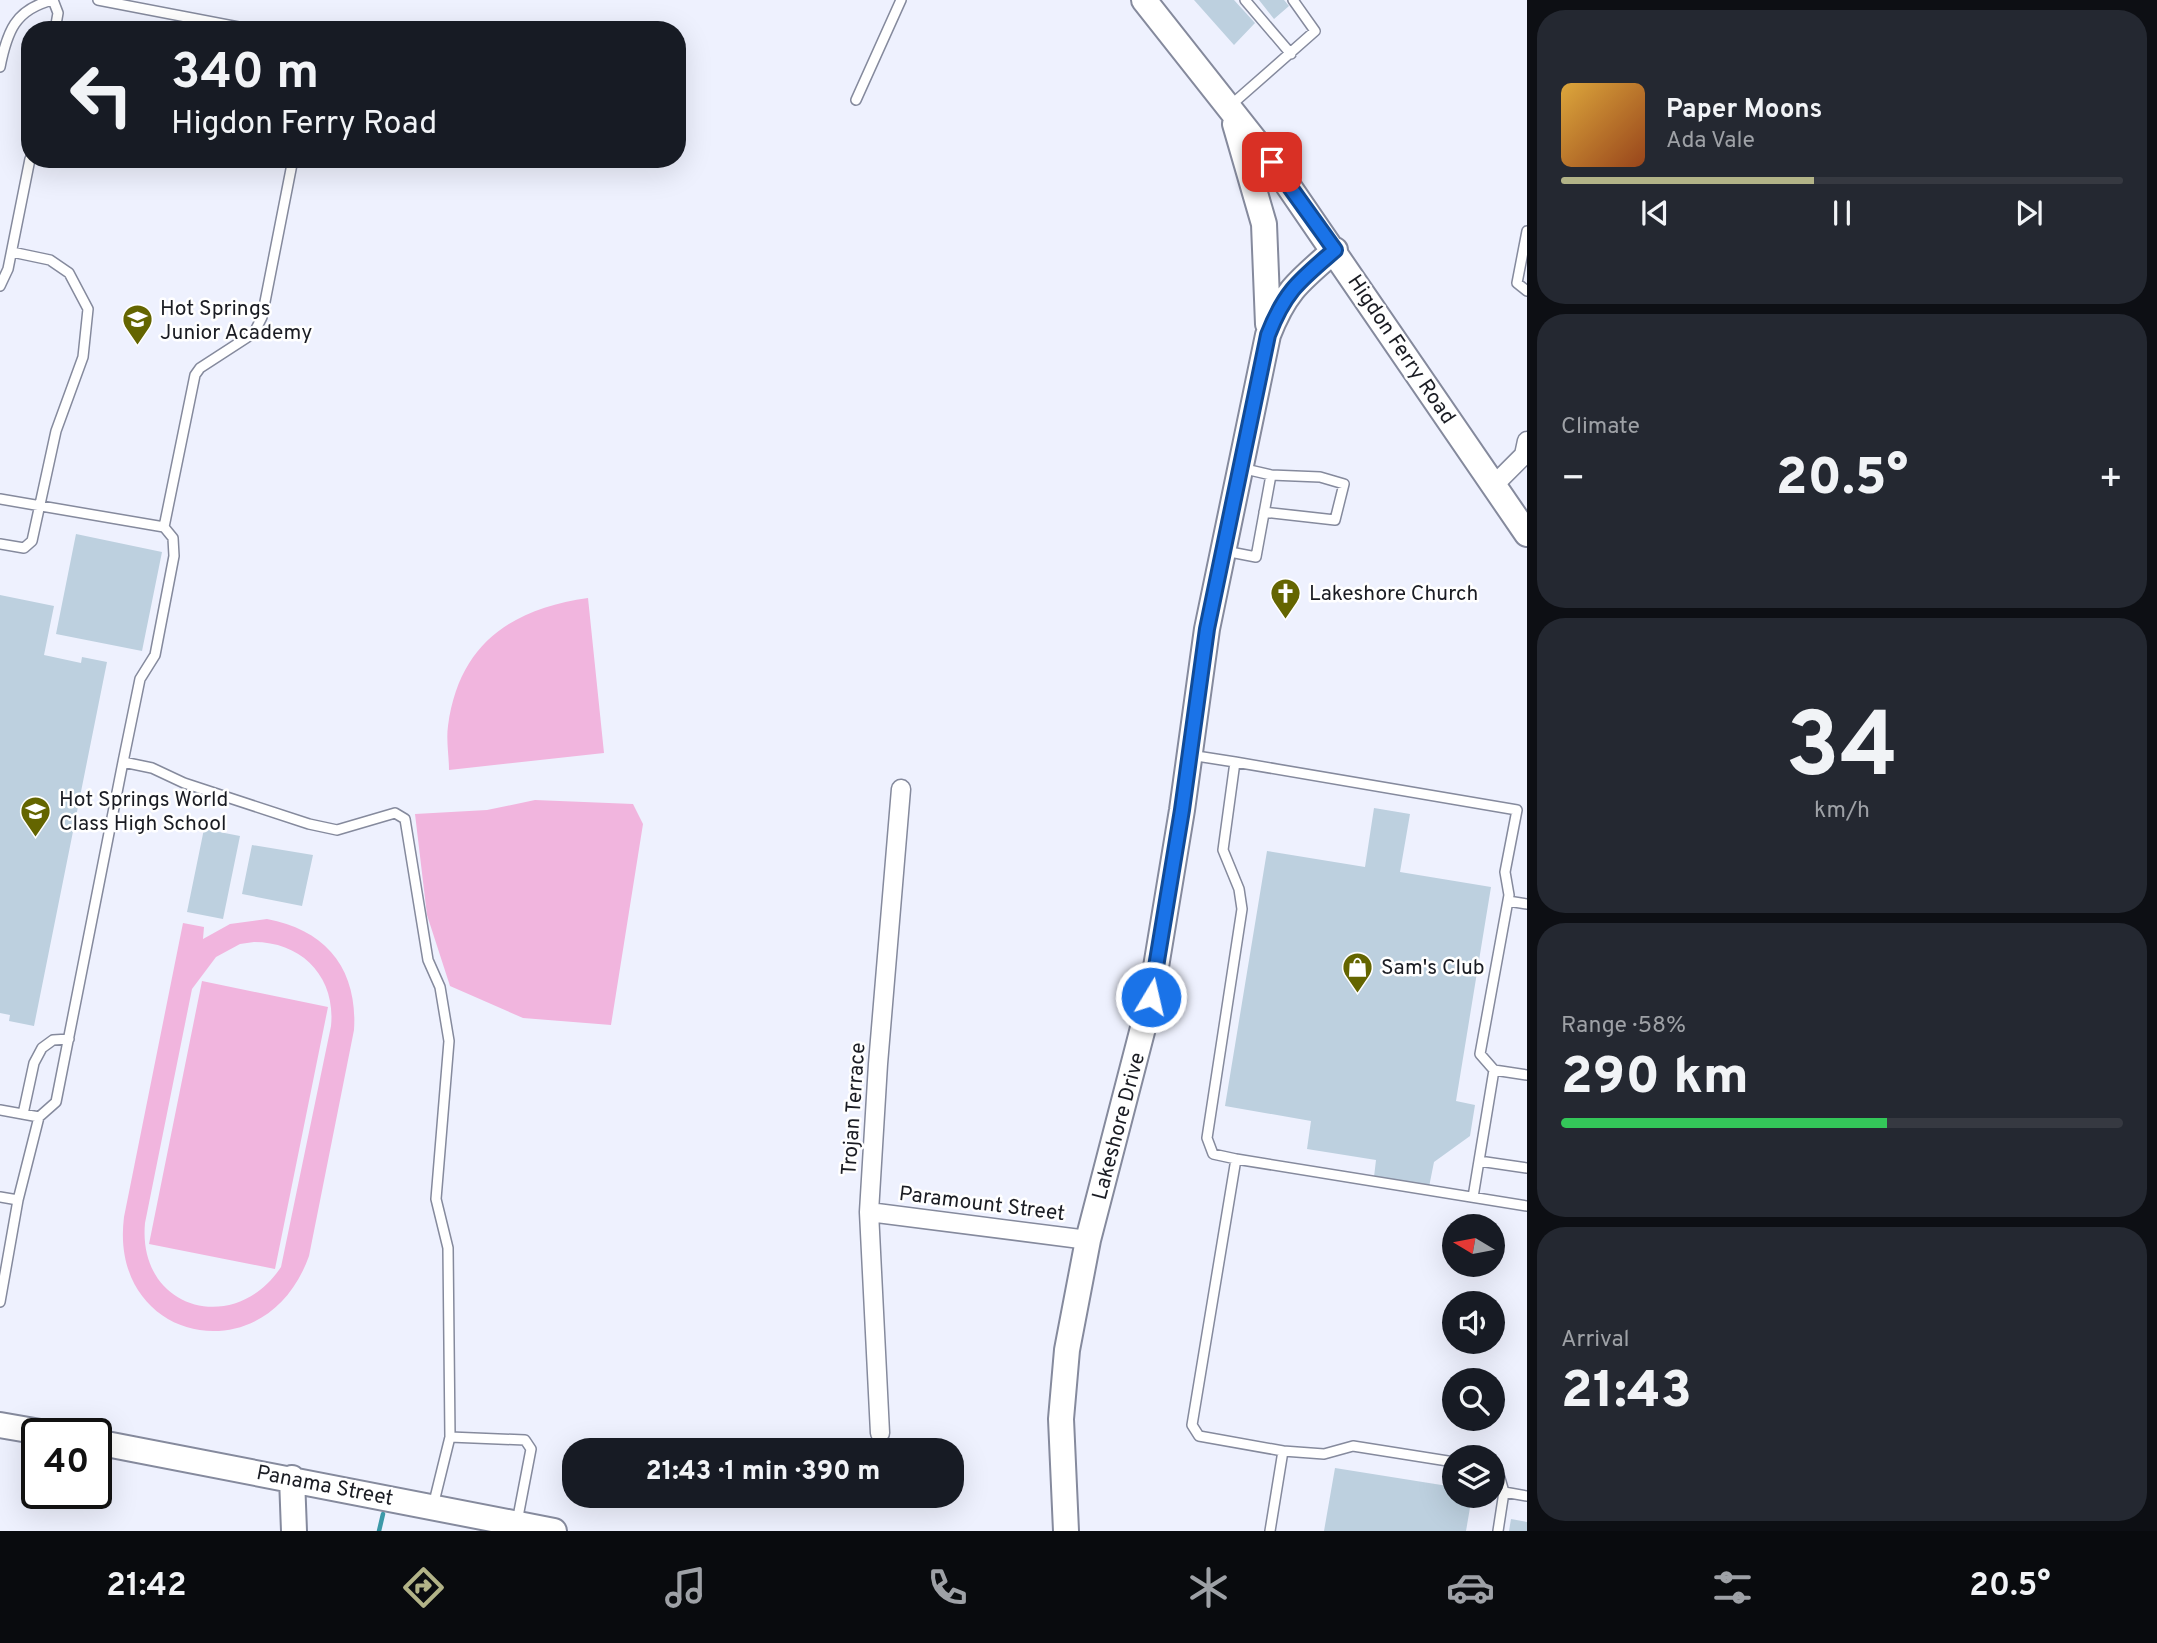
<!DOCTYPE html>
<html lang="en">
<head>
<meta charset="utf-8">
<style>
	:root { --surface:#171b24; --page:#242831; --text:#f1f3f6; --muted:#9ea1a6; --line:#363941; --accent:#b2b387 }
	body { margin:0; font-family:Overpass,sans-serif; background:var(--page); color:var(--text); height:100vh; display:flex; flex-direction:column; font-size:26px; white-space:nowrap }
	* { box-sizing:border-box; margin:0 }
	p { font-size:23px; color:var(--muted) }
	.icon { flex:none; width:38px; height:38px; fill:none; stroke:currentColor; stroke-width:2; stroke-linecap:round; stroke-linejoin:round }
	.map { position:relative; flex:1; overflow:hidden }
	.details { display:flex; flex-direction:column; gap:10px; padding:10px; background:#0d0f14; width:630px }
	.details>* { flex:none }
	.banner { position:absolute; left:21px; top:21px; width:665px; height:147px; border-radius:28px; box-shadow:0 7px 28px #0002; background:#171b24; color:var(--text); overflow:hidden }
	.needle { width:46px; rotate:280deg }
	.tools { position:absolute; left:1442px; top:1214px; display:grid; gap:14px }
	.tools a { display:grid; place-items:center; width:63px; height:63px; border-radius:50%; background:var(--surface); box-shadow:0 7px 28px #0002; font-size:35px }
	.speed { position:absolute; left:21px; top:1418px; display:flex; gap:14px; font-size:35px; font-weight:700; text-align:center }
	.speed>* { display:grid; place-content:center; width:91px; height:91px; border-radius:50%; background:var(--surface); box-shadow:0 7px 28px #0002; line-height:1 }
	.speed .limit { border:4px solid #111; border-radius:10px; background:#fff; color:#111 }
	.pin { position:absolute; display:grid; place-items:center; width:60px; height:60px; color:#fff; margin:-30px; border-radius:14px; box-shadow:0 4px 10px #0006 }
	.me { position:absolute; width:77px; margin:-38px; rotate:9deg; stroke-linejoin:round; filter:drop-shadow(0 0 5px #0008) }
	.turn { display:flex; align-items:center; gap:24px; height:147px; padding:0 35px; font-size:32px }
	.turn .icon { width:91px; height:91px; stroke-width:2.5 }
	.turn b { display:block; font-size:49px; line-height:60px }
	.big { font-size:52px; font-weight:800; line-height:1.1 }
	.details .widget { flex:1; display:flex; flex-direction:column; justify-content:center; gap:10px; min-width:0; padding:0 24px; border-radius:28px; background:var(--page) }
	.details .dial { align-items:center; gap:0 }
	.dial b { font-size:91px; line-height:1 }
	.song { display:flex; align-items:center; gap:21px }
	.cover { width:84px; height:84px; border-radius:10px; background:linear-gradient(135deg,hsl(40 70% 55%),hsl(20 70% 35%)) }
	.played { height:7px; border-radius:4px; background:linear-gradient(90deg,var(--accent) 45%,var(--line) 45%) }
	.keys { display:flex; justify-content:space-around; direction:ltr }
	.heat { display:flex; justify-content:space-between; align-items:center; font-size:38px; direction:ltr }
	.charge { height:10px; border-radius:5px; background:linear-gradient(90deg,#34c759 58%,var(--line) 0) }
	.trip { position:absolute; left:562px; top:1438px; width:402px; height:70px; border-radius:28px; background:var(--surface); box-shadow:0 7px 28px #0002; font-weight:800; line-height:70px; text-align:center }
	.menu { display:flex; height:112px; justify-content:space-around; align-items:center; background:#090b0e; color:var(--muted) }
	.menu .icon { width:49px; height:49px }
	.menu .selected { color:var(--accent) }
	.menu b { font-size:32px; color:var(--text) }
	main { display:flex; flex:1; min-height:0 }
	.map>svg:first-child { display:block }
</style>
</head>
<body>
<main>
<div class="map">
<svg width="1527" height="1531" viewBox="0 0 1527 1531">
	<rect width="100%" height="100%" fill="#eef1fe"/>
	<path fill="#f1b5de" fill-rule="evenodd" d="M588,598L604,753L449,770C449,756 446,740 448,726C459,644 511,609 588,598Z
		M535,800L633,804L643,824L611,1025L523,1018L450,986L427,915L415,814L487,810Z
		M267,919C326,930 358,969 354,1030L309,1256C266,1377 108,1343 124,1217L183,923L204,927L203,939L230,924ZM254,942C302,942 336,977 331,1026L281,1267C235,1337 137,1310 145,1223L192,989L216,957L240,944Z
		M202,981L328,1007L275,1269L149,1244Z"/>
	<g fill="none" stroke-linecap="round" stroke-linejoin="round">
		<path stroke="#3c99a8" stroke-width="4.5" d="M379,1531L383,1514"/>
	</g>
	<path fill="#bdd0df" d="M1194,0H1234L1255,23L1234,45Z
		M1259,0H1284L1289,6L1274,19Z
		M76,534L162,552L142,651L56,634Z
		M0,595L54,606L44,655L81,663L82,657L107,662L34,1026L9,1021L10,1015L0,1013Z
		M1374,808L1410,814L1400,872L1491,887L1456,1101L1475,1105L1470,1136L1434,1162L1429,1187L1374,1177L1376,1160L1307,1149L1311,1121L1225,1106L1267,851L1365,867Z
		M204,829L240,836L223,919L187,912Z
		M252,845L313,855L302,906L242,894Z
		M1335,1468L1454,1487V1496H1472L1466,1531H1324Z
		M1511,1519L1527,1522V1531H1509Z"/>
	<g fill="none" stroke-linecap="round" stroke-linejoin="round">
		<defs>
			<path id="lane" d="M98,0L254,30
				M1245,0L1291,54
				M0,67C7,32 15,9 53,0L58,13L55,30
				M856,100L901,0
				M1231,105L1315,31L1293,0
				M1527,231L1517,283L1527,291
				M0,286L8,269L30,159
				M0,499L164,527L173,538L174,556L155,655L140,679L123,762L152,768L184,783L309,824L337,830L395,813L405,819L428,960L440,987L449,1041L436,1199L448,1248L450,1437
				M1264,512L1335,520L1344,484L1320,477L1271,475
				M164,527L195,375L200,368L254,333L262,317L293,159
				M0,544L24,548L32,541L56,431L83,357L88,309L69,273L50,260L12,252
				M1225,551L1256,557L1271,475L1241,468
				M1190,755L1235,762L1223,850L1239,889L1242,909L1207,1138L1213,1154L1236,1159L1192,1425L1199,1436L1283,1451L1270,1531
				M1235,762L1517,810L1505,872L1509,895L1480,1054L1494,1070L1527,1075
				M1508,901L1527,904
				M0,1110L39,1117L18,1200L0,1302
				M23,1114L34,1063L42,1048L53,1040L69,1039
				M39,1117L56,1102L123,762
				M1236,1159L1527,1206
				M1479,1161L1527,1168
				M0,1197L18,1200
				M1473,1197L1494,1070
				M1283,1451L1324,1454L1353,1446L1454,1462
				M1493,1472L1499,1475L1504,1492
				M433,1506L450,1437L525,1440L531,1449L517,1522
				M1498,1531L1504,1492L1527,1496"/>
			<path id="street" d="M1494,485L1524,455L1527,441
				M869,1212L1088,1240
				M880,1433L869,1212L878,1064L901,789"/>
			<path id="secondary" d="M1144,0L1272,162L1527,534
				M1235,124L1264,224L1268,324
				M0,1425L46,1433
				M96,1442L554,1531
				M292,1478L294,1531
				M1066,1531L1061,1419L1067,1350L1088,1240L1151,997L1182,810L1207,629L1268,335C1285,291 1299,281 1335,250"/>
		</defs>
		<use href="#lane" stroke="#858a9d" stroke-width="12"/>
		<use href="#street" stroke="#858a9d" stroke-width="21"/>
		<use href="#secondary" stroke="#858a9d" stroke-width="28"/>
		<use href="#lane" stroke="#fff" stroke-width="9"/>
		<use href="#street" stroke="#fff" stroke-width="18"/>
		<use href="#secondary" stroke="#fff" stroke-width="24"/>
	</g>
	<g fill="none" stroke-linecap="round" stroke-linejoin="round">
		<defs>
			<path id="route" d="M1151,997L1182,810L1207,629L1268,335C1285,291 1299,281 1335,250L1272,162"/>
		</defs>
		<use href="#route" stroke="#114b97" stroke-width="18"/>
		<use href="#route" stroke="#1a73e8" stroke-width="12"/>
	</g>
	<defs>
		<symbol id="school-pin" viewBox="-11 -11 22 30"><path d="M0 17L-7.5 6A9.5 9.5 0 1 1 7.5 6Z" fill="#646500" stroke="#fff"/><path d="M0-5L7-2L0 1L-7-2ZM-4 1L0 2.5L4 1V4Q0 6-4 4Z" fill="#fff"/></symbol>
		<symbol id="church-pin" viewBox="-11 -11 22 30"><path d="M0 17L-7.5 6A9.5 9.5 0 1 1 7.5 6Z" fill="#646500" stroke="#fff"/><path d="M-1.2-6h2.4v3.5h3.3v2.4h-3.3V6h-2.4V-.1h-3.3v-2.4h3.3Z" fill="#fff"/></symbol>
		<symbol id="shop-pin" viewBox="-11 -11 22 30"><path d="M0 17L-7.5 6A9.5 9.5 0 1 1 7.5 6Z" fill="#646500" stroke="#fff"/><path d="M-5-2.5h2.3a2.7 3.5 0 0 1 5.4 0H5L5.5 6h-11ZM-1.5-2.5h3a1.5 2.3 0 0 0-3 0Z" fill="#fff"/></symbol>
	</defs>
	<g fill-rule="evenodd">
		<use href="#school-pin" x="120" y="302" width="35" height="47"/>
		<use href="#church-pin" x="1268" y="576" width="35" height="47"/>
		<use href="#school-pin" x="18" y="794" width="35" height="47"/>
		<use href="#shop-pin" x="1340" y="950" width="35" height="47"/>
	</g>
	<g text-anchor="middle" stroke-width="5" stroke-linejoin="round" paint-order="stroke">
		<g font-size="21" fill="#1a1c23" stroke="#fff" text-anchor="start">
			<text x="160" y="315">Hot Springs<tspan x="160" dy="24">Junior Academy</tspan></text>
			<text x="1309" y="600">Lakeshore Church</text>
			<text x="59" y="806">Hot Springs World<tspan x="59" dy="24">Class High School</tspan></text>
			<text x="1381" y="974">Sam's Club</text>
		</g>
		<g font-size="21" fill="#1a1c23" stroke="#fff">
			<text transform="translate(1402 349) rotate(56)" y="7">Higdon Ferry Road</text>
			<text transform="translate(853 1109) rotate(-86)" y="7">Trojan Terrace</text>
			<text transform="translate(1118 1126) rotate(-75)" y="7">Lakeshore Drive</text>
			<text transform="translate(982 1203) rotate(7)" y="7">Paramount Street</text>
			<text transform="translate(325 1485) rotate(11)" y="7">Panama Street</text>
		</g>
	</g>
</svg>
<div class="tools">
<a><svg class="needle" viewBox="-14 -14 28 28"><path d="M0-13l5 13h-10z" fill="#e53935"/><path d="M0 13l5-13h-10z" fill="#9ea1a6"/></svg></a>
<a><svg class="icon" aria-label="sound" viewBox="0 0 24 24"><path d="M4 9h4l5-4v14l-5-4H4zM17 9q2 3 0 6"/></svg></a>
<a><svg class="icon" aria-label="search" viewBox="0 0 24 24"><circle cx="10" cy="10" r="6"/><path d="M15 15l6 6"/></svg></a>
<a><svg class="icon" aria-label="layers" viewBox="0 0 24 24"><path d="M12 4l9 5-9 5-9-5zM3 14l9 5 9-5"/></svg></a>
</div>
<div class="speed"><div class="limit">40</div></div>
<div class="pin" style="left:1272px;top:162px;background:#d93025"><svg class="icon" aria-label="arrive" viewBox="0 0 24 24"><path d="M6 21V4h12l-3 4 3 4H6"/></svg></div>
<svg class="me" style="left:1151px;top:997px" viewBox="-20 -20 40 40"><circle r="17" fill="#1a73e8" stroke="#fff" stroke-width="3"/><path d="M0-11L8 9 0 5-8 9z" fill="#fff"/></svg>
<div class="trip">21:43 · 1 min · 390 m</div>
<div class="banner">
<div class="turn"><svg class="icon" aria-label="left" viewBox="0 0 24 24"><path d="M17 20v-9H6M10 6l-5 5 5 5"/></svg><div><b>340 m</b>Higdon Ferry Road</div></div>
</div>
</div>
<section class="details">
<div class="widget">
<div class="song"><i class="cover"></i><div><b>Paper Moons</b><p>Ada Vale</p></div></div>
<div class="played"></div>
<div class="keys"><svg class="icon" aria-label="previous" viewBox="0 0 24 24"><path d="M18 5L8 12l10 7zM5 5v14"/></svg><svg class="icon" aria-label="pause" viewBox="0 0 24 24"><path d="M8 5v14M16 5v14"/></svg><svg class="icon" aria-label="next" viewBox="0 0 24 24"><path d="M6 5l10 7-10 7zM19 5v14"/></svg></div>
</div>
<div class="widget"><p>Climate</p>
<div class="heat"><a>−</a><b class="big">20.5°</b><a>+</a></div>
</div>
<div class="widget dial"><b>34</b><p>km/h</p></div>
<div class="widget"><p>Range · 58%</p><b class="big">290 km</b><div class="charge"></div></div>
<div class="widget"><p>Arrival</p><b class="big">21:43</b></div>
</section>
</main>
<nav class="menu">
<b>21:42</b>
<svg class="icon selected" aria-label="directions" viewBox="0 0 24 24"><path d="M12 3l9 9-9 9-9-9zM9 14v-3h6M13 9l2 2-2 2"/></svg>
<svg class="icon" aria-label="music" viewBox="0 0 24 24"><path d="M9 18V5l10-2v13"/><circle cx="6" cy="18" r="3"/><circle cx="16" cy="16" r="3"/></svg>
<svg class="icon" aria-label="phone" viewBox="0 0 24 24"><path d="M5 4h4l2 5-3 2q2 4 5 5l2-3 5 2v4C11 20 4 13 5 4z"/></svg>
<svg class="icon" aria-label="climate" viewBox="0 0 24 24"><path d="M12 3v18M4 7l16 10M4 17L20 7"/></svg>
<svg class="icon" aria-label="car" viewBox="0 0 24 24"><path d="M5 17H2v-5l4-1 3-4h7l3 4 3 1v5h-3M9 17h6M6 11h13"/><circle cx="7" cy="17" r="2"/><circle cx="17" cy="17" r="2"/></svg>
<svg class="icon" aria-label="filters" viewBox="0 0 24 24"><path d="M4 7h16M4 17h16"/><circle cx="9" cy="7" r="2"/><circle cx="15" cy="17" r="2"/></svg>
<b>20.5°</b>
</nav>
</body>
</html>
